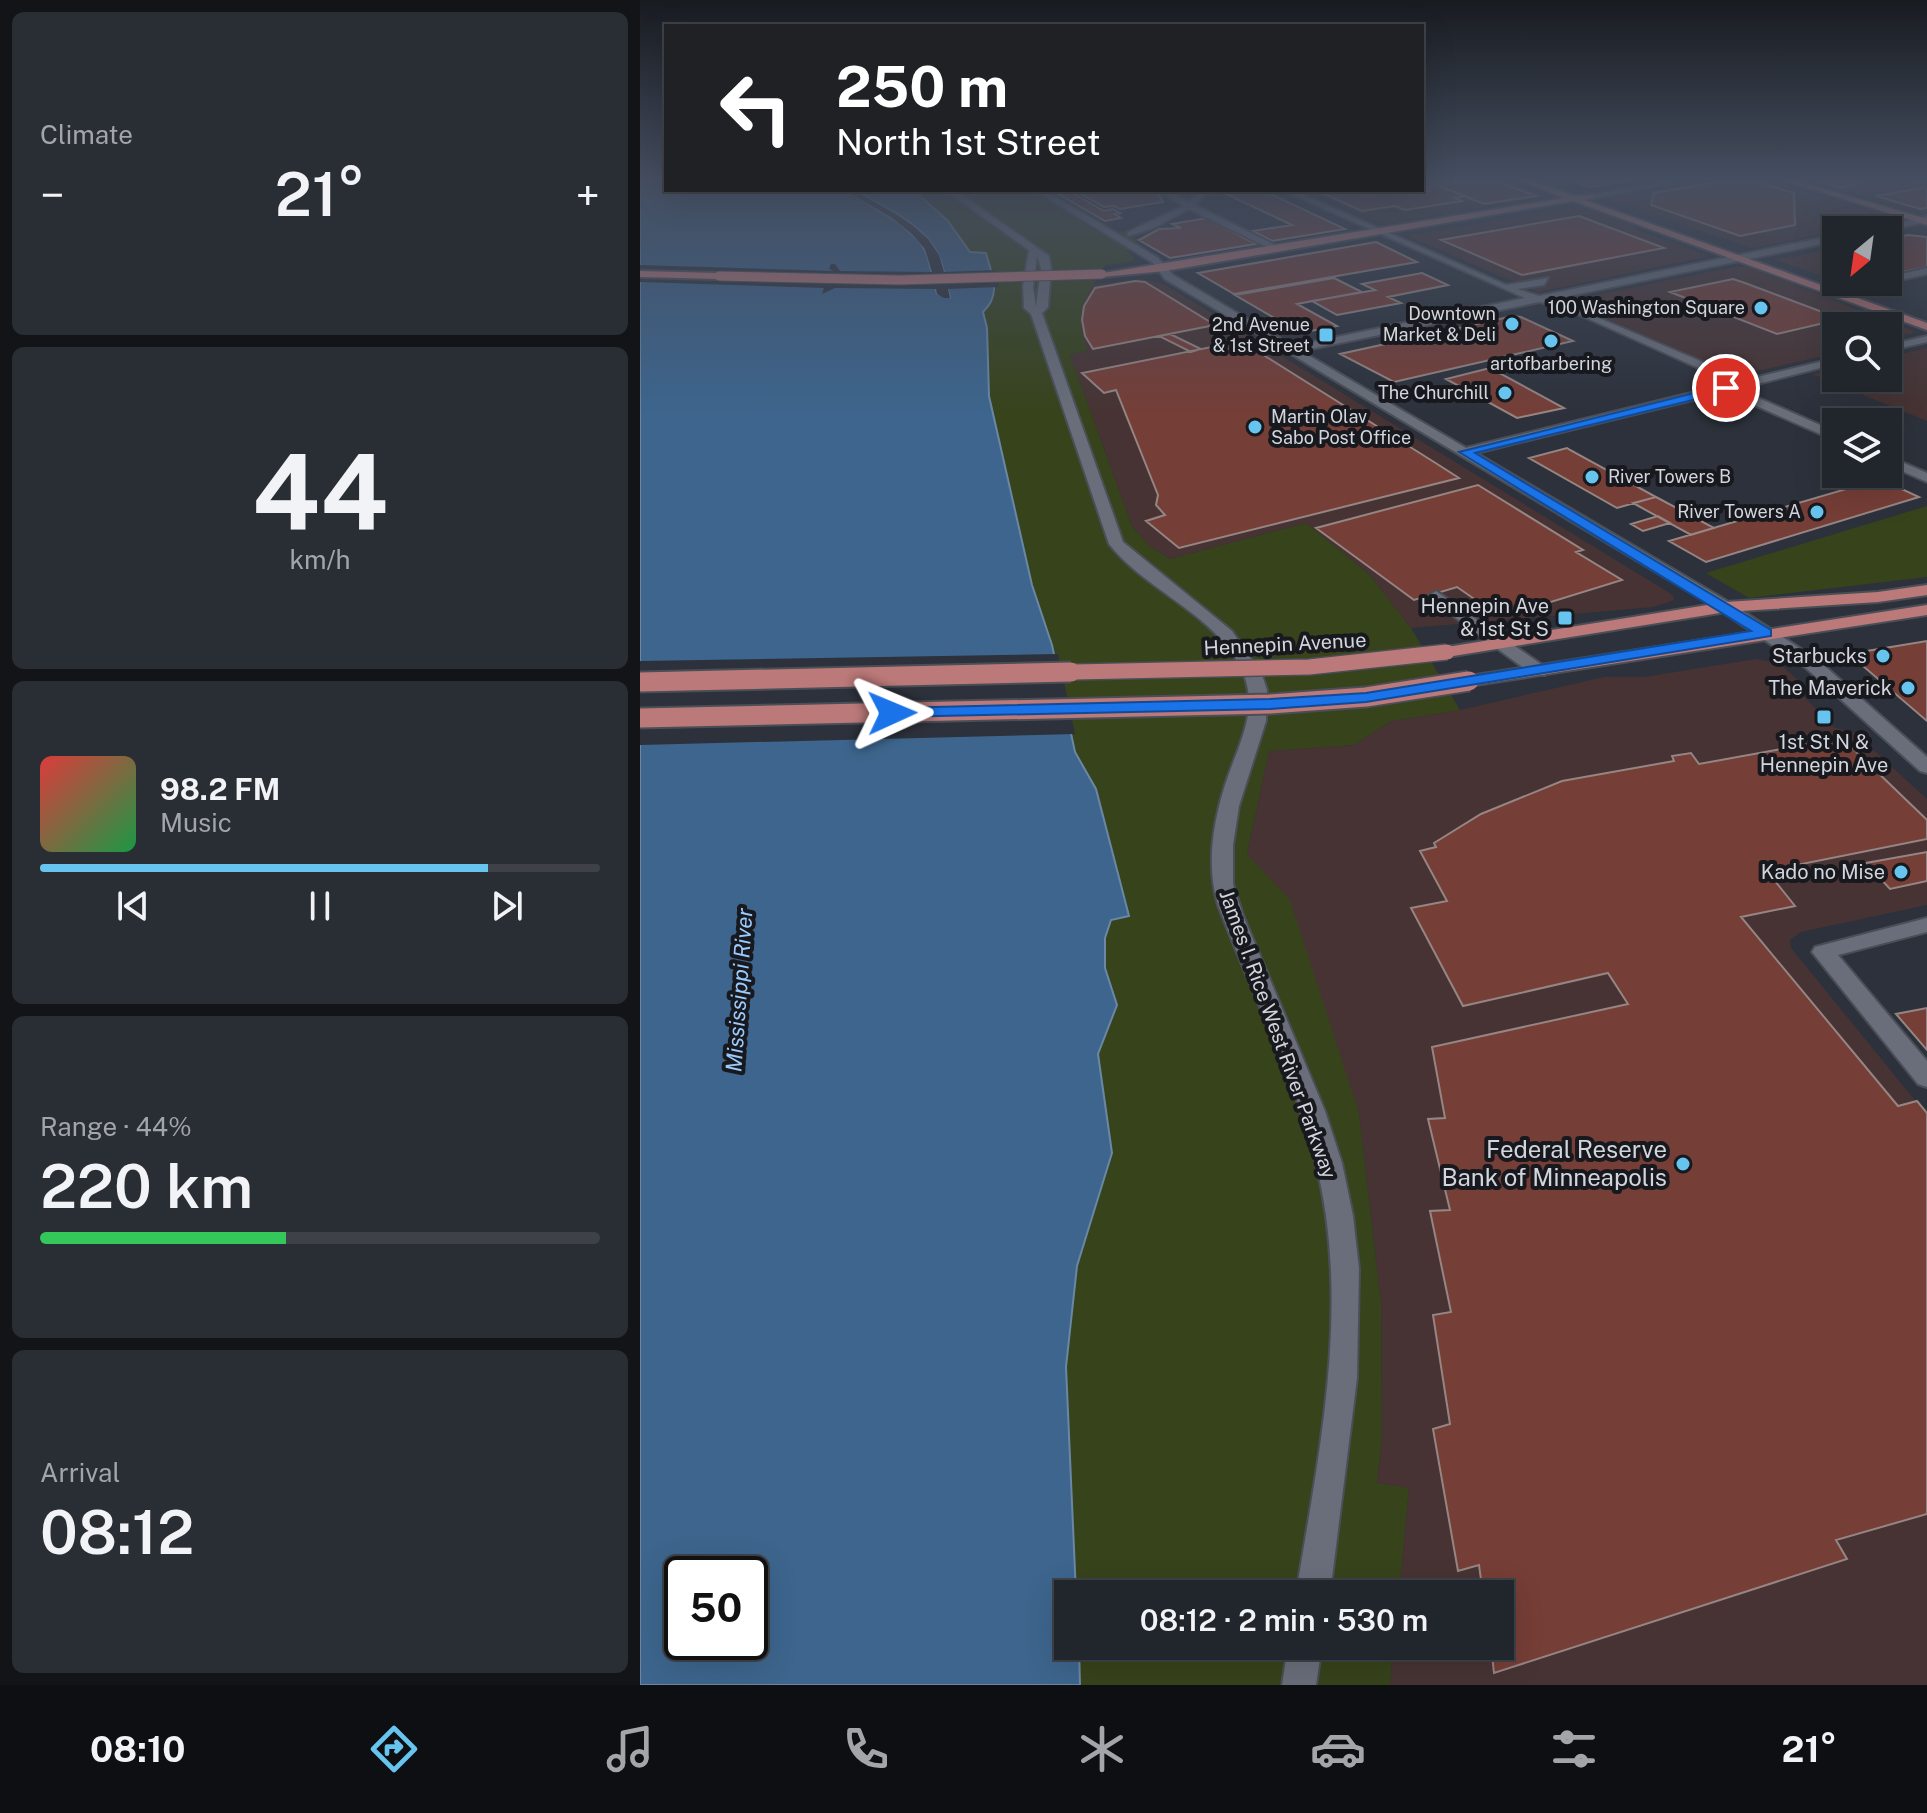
<!DOCTYPE html>
<html lang="en">
<head>
<meta charset="utf-8">
<style>
	:root { --surface:#21252c; --page:#292d34; --text:#f1f3f6; --muted:#a2a5a9; --line:#3e4248; --accent:#67c4ef }
	body { margin:0; font-family:"Public Sans",sans-serif; background:var(--page); color:var(--text); height:100vh; display:flex; flex-direction:column; font-size:30px; white-space:nowrap }
	* { box-sizing:border-box; margin:0 }
	p { font-size:26px; color:var(--muted) }
	.icon { flex:none; width:44px; height:44px; fill:none; stroke:currentColor; stroke-width:2; stroke-linecap:round; stroke-linejoin:round }
	.map { position:relative; flex:1; overflow:hidden }
	.panel { display:flex; flex-direction:column; gap:12px; padding:12px; background:#121418; width:640px }
	.panel>* { flex:none }
	.banner { position:absolute; left:24px; top:24px; width:760px; height:168px; border-radius:0px; box-shadow:0 8px 32px #0002,0 0 0 2px var(--line); background:#202124; color:#fff; overflow:hidden }
	.needle { width:52px; rotate:209deg }
	.controls { position:absolute; left:1182px; top:216px; display:grid; gap:16px }
	.controls a { display:grid; place-items:center; width:80px; height:80px; border-radius:0px; background:var(--surface); box-shadow:0 8px 32px #0002,0 0 0 2px var(--line); font-size:40px }
	.speed { position:absolute; left:24px; top:1556px; display:flex; gap:16px; font-size:40px; font-weight:700; text-align:center }
	.speed>* { display:grid; place-content:center; width:104px; height:104px; border-radius:50%; background:var(--surface); box-shadow:0 8px 32px #0002,0 0 0 2px var(--line); line-height:1 }
	.speed .limit { border:4px solid #111; border-radius:12px; background:#fff; color:#111 }
	.pin { position:absolute; display:grid; place-items:center; width:68px; height:68px; color:#fff; margin:-34px; border:4px solid #fff; border-radius:50%; box-shadow:0 2px 8px #0007 }
	.me { position:absolute; width:88px; margin:-44px; rotate:89deg; stroke-linejoin:round; filter:drop-shadow(0 0 6px #0008) }
	.turn { display:flex; align-items:center; gap:28px; height:168px; padding:0 40px; font-size:36px }
	.turn .icon { width:104px; height:104px; stroke-width:2.5 }
	.turn b { display:block; font-size:56px; line-height:68px }
	.big { font-size:60px; font-weight:600; line-height:1.1 }
	.panel .widget { flex:1; display:flex; flex-direction:column; justify-content:center; gap:12px; min-width:0; padding:0 28px; border-radius:12px; background:var(--page) }
	.panel .dial { align-items:center; gap:0 }
	.dial b { font-size:104px; line-height:1 }
	.song { display:flex; align-items:center; gap:24px }
	.cover { width:96px; height:96px; border-radius:12px; background:linear-gradient(135deg,hsl(0 70% 55%),hsl(140 70% 35%)) }
	.played { height:8px; border-radius:4px; background:linear-gradient(90deg,var(--accent) 80%,var(--line) 80%) }
	.keys { display:flex; justify-content:space-around; direction:ltr }
	.heat { display:flex; justify-content:space-between; align-items:center; font-size:44px; direction:ltr }
	.charge { height:12px; border-radius:6px; background:linear-gradient(90deg,#34c759 44%,var(--line) 0) }
	.trip { position:absolute; left:414px; top:1580px; width:460px; height:80px; border-radius:0px; background:var(--surface); box-shadow:0 8px 32px #0002,0 0 0 2px var(--line); font-weight:600; line-height:80px; text-align:center }
	.tabs { display:flex; height:128px; justify-content:space-around; align-items:center; background:#0d0f12; color:var(--muted) }
	.tabs .icon { width:56px; height:56px }
	.tabs .on { color:var(--accent) }
	.tabs b { font-size:36px; color:var(--text) }
	main { display:flex; flex:1; min-height:0 }
	.map>svg:first-child { display:block }
</style>
</head>
<body>
<main>
<section class="panel">
<div class="widget"><p>Climate</p>
<div class="heat"><a>−</a><b class="big">21°</b><a>+</a></div>
</div>
<div class="widget dial"><b>44</b><p>km/h</p></div>
<div class="widget">
<div class="song"><i class="cover"></i><div><b>98.2 FM</b><p>Music</p></div></div>
<div class="played"></div>
<div class="keys"><svg class="icon" aria-label="previous" viewBox="0 0 24 24"><path d="M18 5L8 12l10 7zM5 5v14"/></svg><svg class="icon" aria-label="pause" viewBox="0 0 24 24"><path d="M8 5v14M16 5v14"/></svg><svg class="icon" aria-label="next" viewBox="0 0 24 24"><path d="M6 5l10 7-10 7zM19 5v14"/></svg></div>
</div>
<div class="widget"><p>Range · 44%</p><b class="big">220 km</b><div class="charge"></div></div>
<div class="widget"><p>Arrival</p><b class="big">08:12</b></div>
</section>
<div class="map">
<svg width="1287" height="1685" viewBox="0 0 1287 1685">
	<rect width="100%" height="100%" fill="#2c313b"/>
	<path fill="#473333" d="M782,179H865L907,196L744,224L664,190H782Z
		M1081,179H1127L1257,219L1112,248L967,199Z
		M1160,179H1287V214L1280,213Z
		M938,207L992,224L999,231L1070,256L898,292L767,236Z
		M1196,248V281L1134,259L1154,257Z
		M1099,266L1108,267L1276,332L1248,340V326H1196V353L1095,376L927,301Z
		M501,279L522,283L1033,595L1034,600L1013,607L771,628L730,575L666,523L530,559L509,546L492,526L430,355L448,350L440,332L441,307L453,284Z
		M1287,348V421L1172,374L1196,368V378H1248V357Z
		M1116,659L1139,663L1160,682L1159,691L1193,727L1215,733L1287,799V905L1161,932L1150,940L1151,948L1287,1115V1685H750L753,1646H860V1594H759L769,1488L737,1483L742,1436L741,1303L719,1113L607,854L629,751L713,745L752,721L820,710L964,677H1004Z"/>
	<path fill="#37431b" d="M273,190H389L468,238L484,231L499,240L486,250L495,258L491,262L465,265C446,296 432,314 448,350L430,355L492,526L509,546L530,559L666,523L730,575L771,628L820,710L752,721L713,745L629,751L607,854L650,900L719,1113L741,1303L742,1436L737,1483L769,1488L759,1594H436L426,1368L437,1266L472,1153L458,1054L477,1005L465,968V938L471,920L489,916L456,789L435,752L412,645L392,585L349,396L347,328L343,312C362,294 352,277 346,254L330,252L307,220Z
		M1287,506V577L1109,598L1066,573Z
		M439,1646H753L750,1685H440Z"/>
	<path fill="#3d658d" stroke="#6a87a5" stroke-width="2" fill-rule="evenodd" d="M0,179H26V190H204L259,223L280,242L287,255L297,294L310,297C305,284 305,268 298,254C283,223 243,206 214,190H273L307,220L330,252L346,253C352,276 362,294 343,312L347,328L349,396L392,585L412,645L435,752L456,789L489,916L471,920L465,938V968L477,1005L458,1054L472,1153L437,1266L426,1367L436,1594H428V1646H439L440,1685H0ZM42,1574H110V1642H42Z"/>
	<path fill="#2c313b" d="M204,190H214L272,225L288,239L299,255L304,272L355,270L359,287L308,289L310,298H304L297,294L296,289L195,288L182,294L184,288L0,282V265L194,271L189,269L191,264H195L200,271L292,272L285,249L272,234L251,217Z
		M418,654L435,734L0,745V661Z"/>
	<path fill="#753e37" stroke="#958583" stroke-width="2" d="M782,179H835L796,185Z
		M835,179H850L896,196L844,204L796,185Z
		M925,179H1004L949,187Z
		M1097,179H1107L1154,193L1155,225L1100,236L1011,205L1014,193Z
		M1170,179H1233L1201,188Z
		M796,185L825,196L815,198L822,201L765,210L755,206L722,211L675,190H718L726,194L760,190L769,194L789,191L782,187Z
		M1287,187V208L1280,209L1236,196Z
		M434,190H517L523,202L480,209L474,206L464,207Z
		M622,190L705,229L632,241L613,231L652,225L586,194L594,190Z
		M431,192L464,211L473,209L480,213L475,214L481,218L465,221L418,194Z
		M939,216L1024,248L882,275L801,240Z
		M567,218L616,244L530,258L499,240L519,229L541,228L532,224Z
		M1268,235L1287,237V267L1248,275V239Z
		M736,242L777,262L594,294L558,273Z
		M1196,250V273L1185,269L1184,253Z
		M782,273L808,285L748,297L761,303L697,315L672,301L735,290L722,284Z
		M694,278L722,292L657,304L697,326L660,333L595,295Z
		M1093,279L1105,283L1201,319L1137,334L1030,292Z
		M495,281L505,282L575,325L453,349L445,336L442,320L444,306L455,288Z
		M873,316L881,317L933,341L754,382L700,354Z
		M530,334L561,349L551,352L519,336Z
		M601,341L794,462L819,478L539,548L506,521L525,515L516,505L518,495L476,390L464,393L442,373Z
		M846,369H852L924,408L877,418L806,379Z
		M927,448L930,450L1016,497L977,508L889,458Z
		M1240,479L1279,497L1066,562L1029,541Z
		M838,485L943,550L936,552L982,580L885,610L880,607L856,614L817,587L774,600L676,528Z
		M1016,497L1074,528L1051,535L993,503Z
		M1018,516L1030,523L1003,531L991,524Z
		M1287,641V721L1209,654Z
		M1202,738L1287,820V839L1127,871L1155,906L1101,917L1258,1106L1277,1101L1287,1113V1514L1196,1540L1207,1559L854,1673L851,1646H860V1594H843L839,1565L818,1571L793,1429L810,1424L793,1315L811,1312L790,1211L810,1210L788,1119L805,1118L792,1047L988,1004L968,973L823,1006L771,908L807,901L780,851L796,847L794,843L841,814L922,781L1034,761L1032,756L1051,753L1059,764Z
		M1287,852V881L1250,889L1226,863Z
		M1287,1008V1050L1256,1014Z"/>
	<g fill="none" stroke-linecap="round" stroke-linejoin="round">
		<defs>
			<path id="minor" d="M1036,179H1052L950,199L946,196Z
				M1267,179L1287,180V186L1268,181Z
				M305,190H315L409,256L411,268L408,307L402,313L483,542L592,631L622,675L627,690L626,721L599,806L593,845V884L603,915L685,1111L702,1163L713,1216L719,1269L717,1378L690,1594H656C679,1452 712,1303 675,1160C653,1072 610,990 578,905C566,866 573,823 585,785C601,736 626,701 592,653C559,607 503,587 469,544L391,314L384,308L383,287L389,250ZM397,256L401,268L396,307L393,287Z
				M394,190H404L518,258L533,275L653,346L885,298L642,190H653L866,285L908,278L904,285L877,289L899,296L1196,235V241L914,299L1105,380L1196,358V364L1098,389L1196,432V441L1085,392L836,453L1092,604L1178,660L1287,757V773L1280,771L1166,668L1080,610L525,279L512,262ZM899,302L920,306L1092,383L826,448L661,351Z
				M519,190H529L548,202L561,190H570L555,205L643,249L635,251L549,209L514,228L488,236V232L543,206Z
				M1287,216V222L1248,230H1230Z
				M1287,268V274L1208,292L1203,289L1226,282H1248V277Z
				M1287,336V342L1248,351V345Z
				M1248,456L1287,473V482L1248,465Z
				M796,591L905,667L907,671L905,675H893L790,599L788,596Z
				M1287,918V932L1198,955L1287,1061V1087L1278,1084L1172,952L1175,947Z
				M648,1646H682L676,1685H642Z"/>
			<path id="major" d="M876,179H887L935,196L953,194V198L945,200L1287,323V330L933,201L525,271L462,277L457,274L924,198Z
				M1139,179H1151L1287,219V225Z
				M0,271L79,273L84,276L79,279L0,277Z
				M1287,585V595L1238,602L1086,612L807,657L799,652L807,647L1086,602L1238,592Z
				M1287,605V615L829,686L820,681L829,676Z"/>
		</defs>
		<use href="#minor" stroke="#4a4e56" stroke-width="4"/>
		<use href="#major" stroke="#4a4e56" stroke-width="4"/>
		<use href="#minor" fill="#696e7a" fill-rule="evenodd"/>
		<use href="#major" fill="#bc7979" fill-rule="evenodd"/>
		<defs>
			<path id="major-bridge-far2" d="M79,276L260,280L462,274"/>
			<path id="major-bridge-far1" d="M342,674L669,667L807,652"/>
			<path id="major-bridge" d="M0,682L431,672
				M0,718L630,704L726,697L829,681"/>
		</defs>
		<use href="#major-bridge-far2" stroke="#4a4e56" stroke-width="11" stroke-linecap="butt"/>
		<use href="#major-bridge-far1" stroke="#4a4e56" stroke-width="18" stroke-linecap="butt"/>
		<use href="#major-bridge" stroke="#4a4e56" stroke-width="23" stroke-linecap="butt"/>
		<use href="#major-bridge-far2" stroke="#bc7979" stroke-width="9"/>
		<use href="#major-bridge-far1" stroke="#bc7979" stroke-width="15"/>
		<use href="#major-bridge" stroke="#bc7979" stroke-width="19"/>
	</g>
	<linearGradient id="sky" x2="0" y2="1"><stop stop-color="#181b20"/><stop offset="0.43" stop-color="#454e60"/><stop offset="1" stop-color="#454e60" stop-opacity="0"/></linearGradient>
	<rect width="1287" height="415" fill="url(#sky)"/>
	<path fill="#1a73e8" stroke="#114b97" stroke-width="2" d="M1086,385L1090,386V391L835,453L1131,630V636L726,702L630,709L252,717L244,713L252,708L630,699L726,693L1111,631L819,452Z"/>
	<g fill="#67c4ef" stroke="#17191e" stroke-width="3">
		<circle cx="1121" cy="308" r="8"/>
		<circle cx="872" cy="324" r="8"/>
		<rect x="678" y="327" width="16" height="16" rx="4"/>
		<circle cx="911" cy="341" r="8"/>
		<circle cx="865" cy="393" r="8"/>
		<circle cx="615" cy="427" r="8"/>
		<circle cx="952" cy="477" r="8"/>
		<circle cx="1177" cy="512" r="8"/>
		<rect x="917" y="610" width="16" height="16" rx="4"/>
		<circle cx="1243" cy="656" r="8"/>
		<circle cx="1268" cy="688" r="8"/>
		<rect x="1176" y="709" width="16" height="16" rx="4"/>
		<circle cx="1261" cy="872" r="8"/>
		<circle cx="1043" cy="1164" r="8"/>
	</g>
	<g text-anchor="middle" stroke-width="8" stroke-linejoin="round" paint-order="stroke">
		<g font-size="18" fill="#d2d5dc" stroke="#17191e" text-anchor="end">
			<text x="1105" y="314">100 Washington Square</text>
			<text x="856" y="320">Downtown<tspan x="856" dy="21">Market &amp; Deli</tspan></text>
			<text x="670" y="331">2nd Avenue<tspan x="670" dy="21">&amp; 1st Street</tspan></text>
			<text x="911" y="370" text-anchor="middle">artofbarbering</text>
			<text x="849" y="399">The Churchill</text>
			<text x="631" y="423" text-anchor="start">Martin Olav<tspan x="631" dy="21">Sabo Post Office</tspan></text>
			<text x="968" y="483" text-anchor="start">River Towers B</text>
			<text x="1161" y="518">River Towers A</text>
		</g>
		<g font-size="20" fill="#d2d5dc" stroke="#17191e" text-anchor="end">
			<text x="909" y="613">Hennepin Ave<tspan x="909" dy="23">&amp; 1st St S</tspan></text>
			<text x="1227" y="663">Starbucks</text>
			<text x="1252" y="695">The Maverick</text>
			<text x="1184" y="749" text-anchor="middle">1st St N &amp;<tspan x="1184" dy="23">Hennepin Ave</tspan></text>
			<text x="1245" y="879">Kado no Mise</text>
		</g>
		<g font-size="20" fill="#d2d5dc" stroke="#17191e">
			<text transform="translate(645 644) rotate(-3)" y="7">Hennepin Avenue</text>
			<text transform="translate(638 1034) rotate(70)" y="7">James I. Rice West River Parkway</text>
		</g>
		<g font-size="22" font-style="italic" fill="#9acbfc" stroke="#17191e">
			<text transform="translate(99 990) rotate(-86)" y="8">Mississippi River</text>
		</g>
		<g font-size="24" fill="#d2d5dc" stroke="#17191e" text-anchor="end">
			<text x="1027" y="1158">Federal Reserve<tspan x="1027" dy="28">Bank of Minneapolis</tspan></text>
		</g>
	</g>
</svg>
<div class="controls">
<a><svg class="needle" viewBox="-14 -14 28 28"><path d="M0-13l5 13h-10z" fill="#e53935"/><path d="M0 13l5-13h-10z" fill="#a2a5a9"/></svg></a>
<a><svg class="icon" aria-label="search" viewBox="0 0 24 24"><circle cx="10" cy="10" r="6"/><path d="M15 15l6 6"/></svg></a>
<a><svg class="icon" aria-label="layers" viewBox="0 0 24 24"><path d="M12 4l9 5-9 5-9-5zM3 14l9 5 9-5"/></svg></a>
</div>
<div class="speed"><div class="limit">50</div></div>
<div class="pin" style="left:1086px;top:388px;background:#d93025"><svg class="icon" aria-label="arrive" viewBox="0 0 24 24"><path d="M6 21V4h12l-3 4 3 4H6"/></svg></div>
<svg class="me" style="left:252px;top:713px" viewBox="-20 -20 40 40"><path d="M0-17L14 15 0 8-14 15z" fill="#1a73e8" stroke="#fff" stroke-width="4"/></svg>
<div class="trip">08:12 · 2 min · 530 m</div>
<div class="banner">
<div class="turn"><svg class="icon" aria-label="left" viewBox="0 0 24 24"><path d="M17 20v-9H6M10 6l-5 5 5 5"/></svg><div><b>250 m</b>North 1st Street</div></div>
</div>
</div>
</main>
<nav class="tabs">
<b>08:10</b>
<svg class="icon on" aria-label="directions" viewBox="0 0 24 24"><path d="M12 3l9 9-9 9-9-9zM9 14v-3h6M13 9l2 2-2 2"/></svg>
<svg class="icon" aria-label="music" viewBox="0 0 24 24"><path d="M9 18V5l10-2v13"/><circle cx="6" cy="18" r="3"/><circle cx="16" cy="16" r="3"/></svg>
<svg class="icon" aria-label="phone" viewBox="0 0 24 24"><path d="M5 4h4l2 5-3 2q2 4 5 5l2-3 5 2v4C11 20 4 13 5 4z"/></svg>
<svg class="icon" aria-label="climate" viewBox="0 0 24 24"><path d="M12 3v18M4 7l16 10M4 17L20 7"/></svg>
<svg class="icon" aria-label="car" viewBox="0 0 24 24"><path d="M5 17H2v-5l4-1 3-4h7l3 4 3 1v5h-3M9 17h6M6 11h13"/><circle cx="7" cy="17" r="2"/><circle cx="17" cy="17" r="2"/></svg>
<svg class="icon" aria-label="filters" viewBox="0 0 24 24"><path d="M4 7h16M4 17h16"/><circle cx="9" cy="7" r="2"/><circle cx="15" cy="17" r="2"/></svg>
<b>21°</b>
</nav>
</body>
</html>
